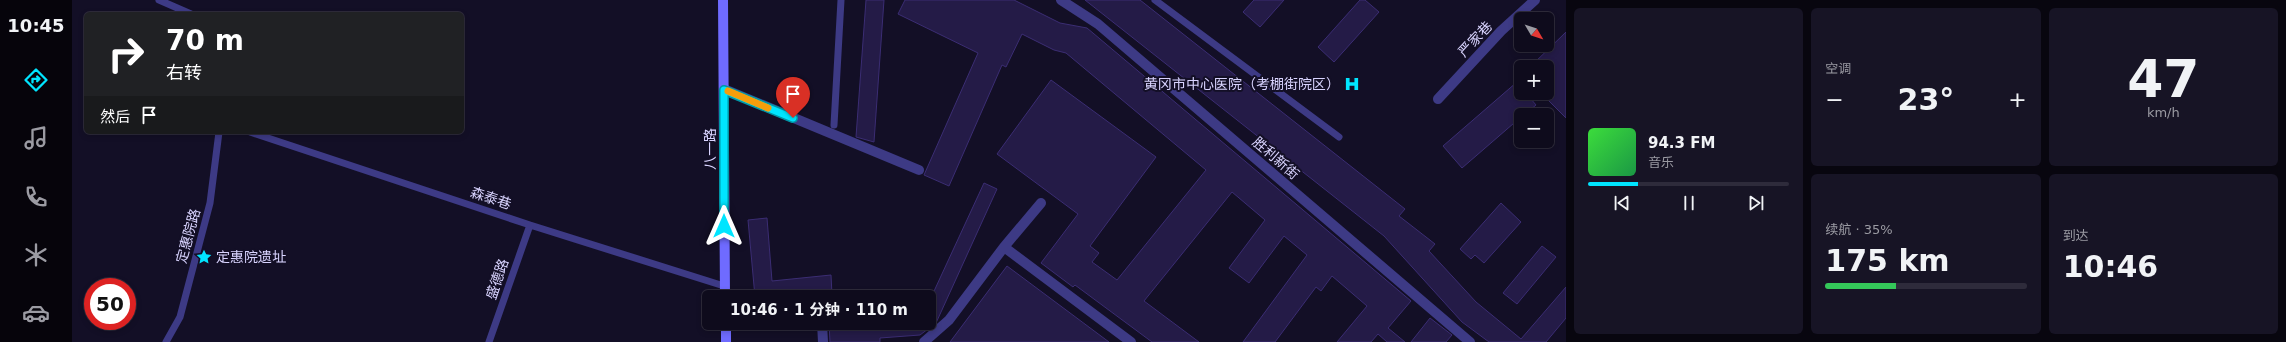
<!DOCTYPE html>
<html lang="zh">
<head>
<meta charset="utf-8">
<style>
	:root { --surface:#0e0b1c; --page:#171425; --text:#f1f3f6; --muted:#9b9ba3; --line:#2e2b3b; --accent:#00e5ff }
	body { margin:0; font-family:"DejaVu Sans","Noto Sans SC",sans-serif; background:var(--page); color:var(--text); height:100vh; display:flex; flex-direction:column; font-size:15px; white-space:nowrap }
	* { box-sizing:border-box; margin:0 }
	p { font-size:13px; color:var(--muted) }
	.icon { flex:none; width:22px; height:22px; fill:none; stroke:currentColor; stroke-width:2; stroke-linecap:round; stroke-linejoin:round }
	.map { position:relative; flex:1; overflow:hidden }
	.sheet { display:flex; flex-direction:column; gap:8px; padding:8px; background:#08060f; width:720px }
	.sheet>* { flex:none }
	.guide { position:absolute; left:12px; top:12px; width:380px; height:122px; border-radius:6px; box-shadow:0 2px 6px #0003,0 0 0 1px var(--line); background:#202124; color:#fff; overflow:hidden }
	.needle { width:26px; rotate:129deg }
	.controls { position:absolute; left:1442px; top:12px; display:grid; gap:8px }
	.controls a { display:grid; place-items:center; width:40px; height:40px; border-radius:6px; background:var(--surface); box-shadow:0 2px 6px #0003,0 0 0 1px var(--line); font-size:20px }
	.speed { position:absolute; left:12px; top:278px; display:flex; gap:8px; font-size:20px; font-weight:700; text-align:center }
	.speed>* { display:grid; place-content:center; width:52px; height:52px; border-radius:50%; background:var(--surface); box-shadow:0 2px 6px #0003,0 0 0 1px var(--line); line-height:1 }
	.speed .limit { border:6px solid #d22; background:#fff; color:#111 }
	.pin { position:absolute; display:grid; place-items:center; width:34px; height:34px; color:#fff; margin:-41px -17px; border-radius:50% 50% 50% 0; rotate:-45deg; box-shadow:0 0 4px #0007 }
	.pin .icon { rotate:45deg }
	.me { position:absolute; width:44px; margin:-22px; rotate:0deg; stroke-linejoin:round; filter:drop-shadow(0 0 3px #0008) }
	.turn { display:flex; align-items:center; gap:14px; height:84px; padding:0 16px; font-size:18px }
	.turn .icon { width:52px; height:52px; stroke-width:2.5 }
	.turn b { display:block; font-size:28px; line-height:34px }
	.then { display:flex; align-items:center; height:38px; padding:0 16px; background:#0003; gap:8px; font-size:15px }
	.big { font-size:30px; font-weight:700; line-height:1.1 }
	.sheet .card { flex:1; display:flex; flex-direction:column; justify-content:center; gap:6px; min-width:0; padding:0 14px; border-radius:6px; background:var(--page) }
	.sheet .dial { align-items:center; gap:0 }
	.dial b { font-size:52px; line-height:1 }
	.song { display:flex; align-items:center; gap:12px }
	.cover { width:48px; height:48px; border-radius:6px; background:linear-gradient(135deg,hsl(120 70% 55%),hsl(140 70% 35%)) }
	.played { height:4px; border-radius:2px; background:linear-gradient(90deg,var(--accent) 25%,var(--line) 25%) }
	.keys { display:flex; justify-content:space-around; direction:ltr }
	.heat { display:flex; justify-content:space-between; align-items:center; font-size:22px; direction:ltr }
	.charge { height:6px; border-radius:3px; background:linear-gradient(90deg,#34c759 35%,var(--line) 0) }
	.sheet .tiles { flex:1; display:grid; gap:8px; grid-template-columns:repeat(3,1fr) }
	.card:first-child { grid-row:span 2 }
	.trip { position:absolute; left:630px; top:290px; width:234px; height:40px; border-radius:6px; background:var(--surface); box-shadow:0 2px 6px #0003,0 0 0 1px var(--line); font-weight:700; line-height:40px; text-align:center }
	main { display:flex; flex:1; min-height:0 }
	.tabs { display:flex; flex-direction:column; width:72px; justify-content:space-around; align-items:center; background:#06040b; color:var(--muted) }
	.tabs .icon { width:28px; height:28px }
	.tabs .active { color:var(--accent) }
	.tabs b { font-size:18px; color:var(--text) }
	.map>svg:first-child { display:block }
</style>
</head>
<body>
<main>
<nav class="tabs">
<b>10:45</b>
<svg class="icon active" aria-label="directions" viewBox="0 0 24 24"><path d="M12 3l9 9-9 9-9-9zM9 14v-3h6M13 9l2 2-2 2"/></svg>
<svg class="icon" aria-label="music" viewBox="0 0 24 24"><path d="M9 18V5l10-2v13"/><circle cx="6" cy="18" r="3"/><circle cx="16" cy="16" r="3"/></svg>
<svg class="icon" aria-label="phone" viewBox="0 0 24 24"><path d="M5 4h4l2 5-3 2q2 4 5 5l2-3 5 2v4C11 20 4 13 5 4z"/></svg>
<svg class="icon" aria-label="climate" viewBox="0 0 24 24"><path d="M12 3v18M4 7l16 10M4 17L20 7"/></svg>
<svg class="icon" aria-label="car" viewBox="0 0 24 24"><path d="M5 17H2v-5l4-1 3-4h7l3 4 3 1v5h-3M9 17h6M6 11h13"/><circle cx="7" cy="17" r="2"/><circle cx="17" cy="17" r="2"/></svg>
</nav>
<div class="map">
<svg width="1494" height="342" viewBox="0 0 1494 342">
	<rect width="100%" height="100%" fill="#130f26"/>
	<path fill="#241b47" stroke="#3b2d73" d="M794,0H812L802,142L784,137Z
		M833,0H942L988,23L1015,28L1339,301L1316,328L1333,342H1315L1306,334L1299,342H1265L1295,306L1260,276L1249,291L1244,287L1203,342H1171L1235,255L1212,236L1177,283L1157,268L1193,220L1160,192L1072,301L1127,342H1080L1003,285L1001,287L969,263L1006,214L925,154L979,80L1084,157L1018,246L1027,253L1020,262L1045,280L1134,170L994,53L982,50L950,34L934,67L930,65L877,186L852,175L906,53L826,14Z
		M1013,0H1068L1333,209L1327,216L1363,244L1357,251L1404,302L1449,339L1494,287V318L1474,342H1417L1390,322L1312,236Z
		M1182,0H1212L1188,27L1171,12Z
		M1288,0H1293L1307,12L1262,62L1246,47Z
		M1494,32V118L1475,99V67H1458Z
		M1445,82L1449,87V93H1454L1464,105L1452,115H1449V117L1390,168L1371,146Z
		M912,183L925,189L864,323L848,335L808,338V342H758L757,323H857V302Z
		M1429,203L1449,222L1412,263L1403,255L1399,259L1388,249Z
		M695,218L700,281L759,275L760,295L683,297L676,220Z
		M1470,246L1484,257L1445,304L1431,293Z
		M935,266L1037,342H878Z
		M1358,318L1380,335L1374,342H1339Z"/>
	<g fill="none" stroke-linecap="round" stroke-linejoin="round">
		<path stroke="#3d3a85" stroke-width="7" d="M87,0L119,14
			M1083,0L1267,137
			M762,125L769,0
			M178,132L458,225L652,286
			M94,342L108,317L138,203L147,132
			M417,342L458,225"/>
		<path stroke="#3d3a85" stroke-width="10" d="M989,0L1026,24L1398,342
			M932,247L1059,342
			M750,323L751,342
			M852,342L877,320L932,247L969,203"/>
		<path stroke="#3d3a85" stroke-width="10" d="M652,89L847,170
			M1366,99L1429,31L1463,0"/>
		<path stroke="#6f6bff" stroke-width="10" d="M651,0L653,297
			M654,323V342"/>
	</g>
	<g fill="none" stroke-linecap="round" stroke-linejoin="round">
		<defs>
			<path id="route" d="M652,226V90L721,118"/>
		</defs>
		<use href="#route" stroke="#0095a6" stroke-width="10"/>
		<use href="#route" stroke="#00e5ff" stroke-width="7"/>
		<path stroke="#f59e0b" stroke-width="7" d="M656,91L696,108"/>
	</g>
	<defs>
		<symbol id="hospital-bare" viewBox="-9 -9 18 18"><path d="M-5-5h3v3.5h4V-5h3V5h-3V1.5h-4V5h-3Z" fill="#00e5ff" stroke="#130f26" stroke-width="2.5" paint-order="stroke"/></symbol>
		<symbol id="sight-bare" viewBox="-9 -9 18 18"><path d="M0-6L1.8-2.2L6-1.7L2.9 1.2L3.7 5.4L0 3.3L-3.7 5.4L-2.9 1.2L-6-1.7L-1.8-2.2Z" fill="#00e5ff" stroke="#130f26" stroke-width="2.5" paint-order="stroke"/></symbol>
	</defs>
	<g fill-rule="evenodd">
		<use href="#hospital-bare" x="1269" y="73" width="22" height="22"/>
		<use href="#sight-bare" x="121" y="246" width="22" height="22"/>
	</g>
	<g text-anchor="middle" stroke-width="4" stroke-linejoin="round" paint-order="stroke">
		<g font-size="14" fill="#d9d4ff" stroke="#130f26">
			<text transform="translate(1403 39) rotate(-47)" y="5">严家巷</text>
			<text transform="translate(638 149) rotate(-90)" y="5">八一路</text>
			<text transform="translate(1204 158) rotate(41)" y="5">胜利新街</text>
			<text transform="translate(419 198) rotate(18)" y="5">森泰巷</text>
			<text transform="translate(116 236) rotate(-75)" y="5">定惠院路</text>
			<text transform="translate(425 279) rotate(-71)" y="5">盛德路</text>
		</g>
		<g font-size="14" fill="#d9d4ff" stroke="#130f26" text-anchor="end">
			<text x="1268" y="89">黄冈市中心医院（考棚街院区）</text>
			<text x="144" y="262" text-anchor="start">定惠院遗址</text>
		</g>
	</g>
</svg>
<div class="controls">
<a><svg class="needle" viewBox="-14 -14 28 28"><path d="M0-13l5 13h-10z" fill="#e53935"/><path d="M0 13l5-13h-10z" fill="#9b9ba3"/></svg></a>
<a>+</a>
<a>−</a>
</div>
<div class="speed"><div class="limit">50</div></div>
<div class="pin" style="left:721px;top:118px;background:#d93025"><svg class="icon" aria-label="arrive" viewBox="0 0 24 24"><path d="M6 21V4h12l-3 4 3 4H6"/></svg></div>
<svg class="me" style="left:652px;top:226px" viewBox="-20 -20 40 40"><path d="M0-17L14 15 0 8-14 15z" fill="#00e5ff" stroke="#fff" stroke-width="4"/></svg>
<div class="trip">10:46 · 1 分钟 · 110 m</div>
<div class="guide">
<div class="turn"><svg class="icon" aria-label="right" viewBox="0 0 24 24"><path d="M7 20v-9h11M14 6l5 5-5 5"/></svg><div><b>70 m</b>右转</div></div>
<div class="then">然后<svg class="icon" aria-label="arrive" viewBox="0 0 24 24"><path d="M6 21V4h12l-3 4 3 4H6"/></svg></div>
</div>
</div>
<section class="sheet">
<div class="tiles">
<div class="card">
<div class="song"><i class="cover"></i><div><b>94.3 FM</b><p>音乐</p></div></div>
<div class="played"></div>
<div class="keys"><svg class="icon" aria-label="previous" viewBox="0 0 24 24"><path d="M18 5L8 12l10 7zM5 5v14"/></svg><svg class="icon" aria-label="pause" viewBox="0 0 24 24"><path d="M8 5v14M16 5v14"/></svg><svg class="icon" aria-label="next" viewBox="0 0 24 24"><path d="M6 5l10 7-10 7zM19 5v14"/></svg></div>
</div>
<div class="card"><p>空调</p>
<div class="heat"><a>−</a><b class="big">23°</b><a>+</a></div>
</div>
<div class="card dial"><b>47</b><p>km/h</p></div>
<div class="card"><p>续航 · 35%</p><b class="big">175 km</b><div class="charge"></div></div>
<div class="card"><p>到达</p><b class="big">10:46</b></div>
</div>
</section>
</main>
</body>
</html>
